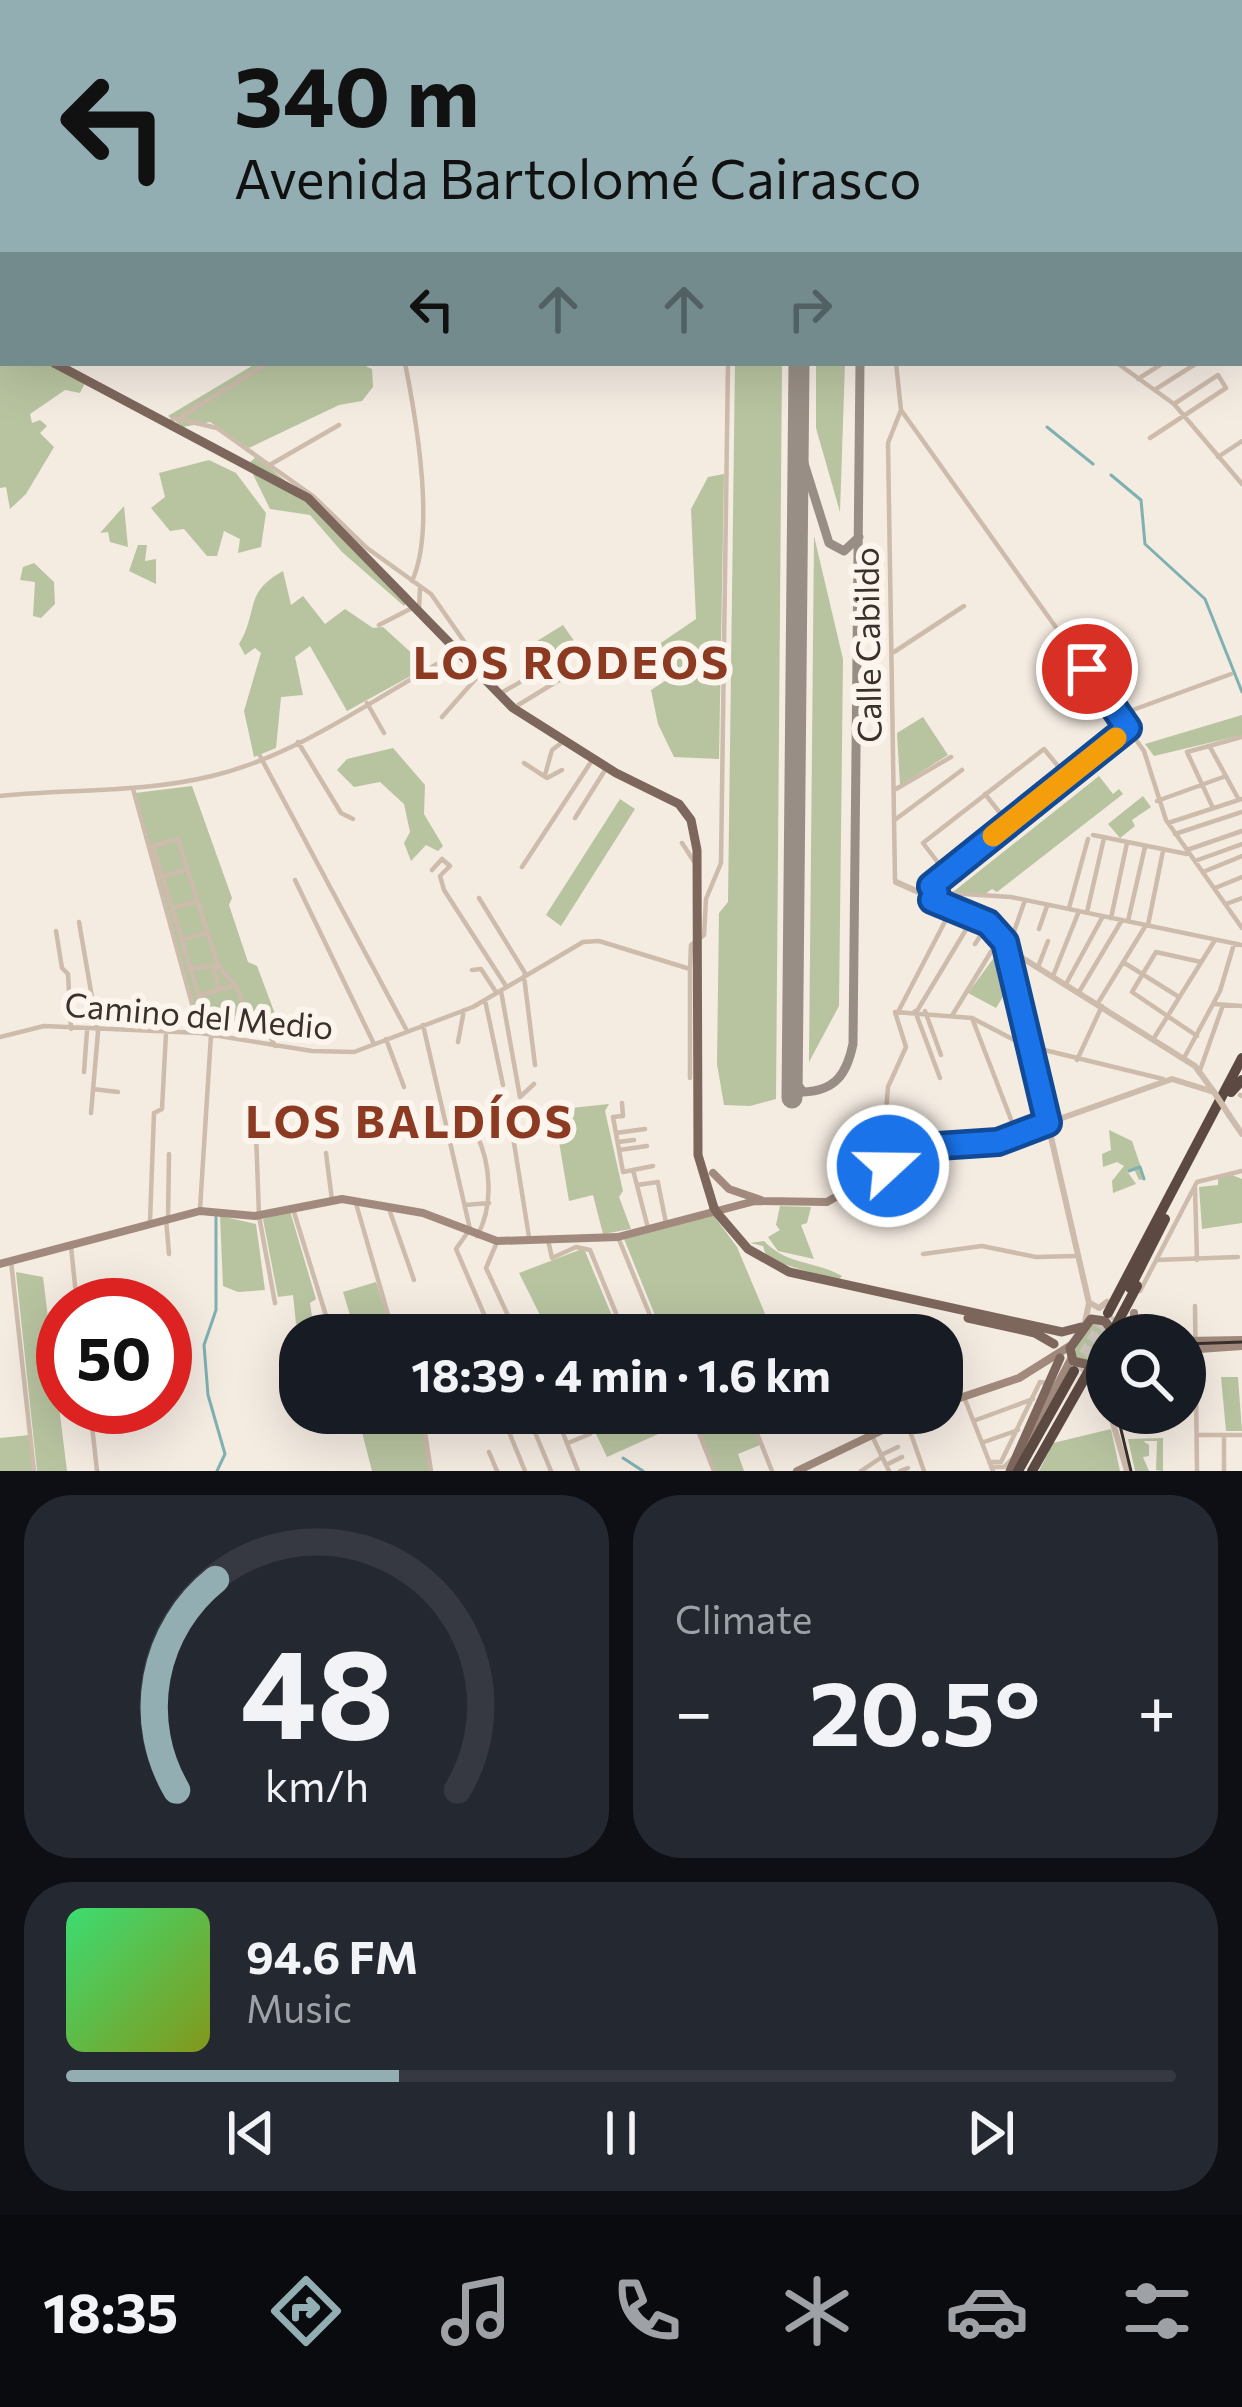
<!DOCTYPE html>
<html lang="en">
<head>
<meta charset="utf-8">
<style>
	:root { --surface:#171b24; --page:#242831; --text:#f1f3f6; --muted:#9ea1a6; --line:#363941; --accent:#92aeb2 }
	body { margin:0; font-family:Commissioner,sans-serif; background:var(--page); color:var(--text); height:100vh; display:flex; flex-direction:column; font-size:45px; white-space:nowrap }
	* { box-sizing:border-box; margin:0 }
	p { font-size:39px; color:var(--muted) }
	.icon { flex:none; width:66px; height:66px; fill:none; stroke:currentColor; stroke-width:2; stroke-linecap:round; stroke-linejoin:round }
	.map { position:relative; height:1471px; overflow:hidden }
	.panel { display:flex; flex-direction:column; gap:24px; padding:24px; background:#0d0f14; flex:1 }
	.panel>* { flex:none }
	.top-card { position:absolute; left:0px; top:0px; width:1242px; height:366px; box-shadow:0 12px 48px #0002; background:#92aeb2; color:#111; overflow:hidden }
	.fabs { position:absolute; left:1086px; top:1314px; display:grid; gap:24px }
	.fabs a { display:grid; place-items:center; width:120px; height:120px; border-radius:50%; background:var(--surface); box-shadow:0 12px 48px #0002; font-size:60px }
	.speed { position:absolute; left:36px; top:1278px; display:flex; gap:24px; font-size:60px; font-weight:700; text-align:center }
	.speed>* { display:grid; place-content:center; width:156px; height:156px; border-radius:50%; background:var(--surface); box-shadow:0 12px 48px #0002; line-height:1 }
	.speed .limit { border:18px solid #d22; background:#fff; color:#111 }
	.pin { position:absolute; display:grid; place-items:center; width:102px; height:102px; color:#fff; margin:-51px; border:6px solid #fff; border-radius:50%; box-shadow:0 3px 12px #0007 }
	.me { position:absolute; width:132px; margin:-66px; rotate:69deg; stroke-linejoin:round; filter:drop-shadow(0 0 9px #0008) }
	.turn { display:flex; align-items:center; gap:42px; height:252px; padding:0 36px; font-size:54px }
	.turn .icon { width:156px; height:156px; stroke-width:2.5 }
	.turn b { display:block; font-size:84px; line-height:102px }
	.lanes { display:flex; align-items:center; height:114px; padding:0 36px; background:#0003; justify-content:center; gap:60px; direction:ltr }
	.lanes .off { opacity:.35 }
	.big { font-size:90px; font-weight:700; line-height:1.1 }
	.panel .card { flex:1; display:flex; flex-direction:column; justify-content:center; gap:18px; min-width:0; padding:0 42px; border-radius:48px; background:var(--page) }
	.panel .dial { align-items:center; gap:0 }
	.dial svg { height:312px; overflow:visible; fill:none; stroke:var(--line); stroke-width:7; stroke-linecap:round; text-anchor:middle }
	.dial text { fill:var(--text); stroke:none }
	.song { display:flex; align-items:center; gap:36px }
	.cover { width:144px; height:144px; border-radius:18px; background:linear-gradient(135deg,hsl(140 70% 55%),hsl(70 70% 35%)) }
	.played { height:12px; border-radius:6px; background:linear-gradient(90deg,var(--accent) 30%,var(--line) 30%) }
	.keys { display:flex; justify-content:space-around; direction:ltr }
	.heat { display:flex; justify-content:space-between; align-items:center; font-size:66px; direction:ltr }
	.panel .tiles { flex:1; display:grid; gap:24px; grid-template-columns:1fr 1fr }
	.card:last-child { grid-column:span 2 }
	.trip { position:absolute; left:279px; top:1314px; width:684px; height:120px; border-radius:48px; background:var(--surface); box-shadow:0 12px 48px #0002; font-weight:700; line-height:120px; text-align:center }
	.dock { display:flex; height:192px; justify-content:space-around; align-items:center; background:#090b0e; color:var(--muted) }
	.dock .icon { width:84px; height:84px }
	.dock .current { color:var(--accent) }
	.dock b { font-size:54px; color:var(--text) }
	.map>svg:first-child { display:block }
</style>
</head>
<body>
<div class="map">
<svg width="1242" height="1471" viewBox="0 0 1242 1471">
	<rect width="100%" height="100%" fill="#f4ebe1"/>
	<path fill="#b8c4a0" d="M49,363L85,383L80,393L65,390L30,414L32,423L40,420L47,426L40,433L54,447L26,494L10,509L6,487L0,488V365Z
		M257,363H359L372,369L373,387L362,401L339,405L249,448L210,422L183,427L168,416Z
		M735,363H782L776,1099L750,1106L724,1105L717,1064L719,913L728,902Z
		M816,363H845L840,512L816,428Z
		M256,457C311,500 361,545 410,596L404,606L342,552L310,515L270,509L248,464Z
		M209,460L236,473L266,513L261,547L238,553L240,539L224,531L217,556H207L184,529L170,531L151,508L165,497L159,473Z
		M724,474L719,759L674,757L658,724L651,690L676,674L677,655L655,647L696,619L691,509L708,477Z
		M124,506L128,547L110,542L108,532L100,533Z
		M814,536L843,659L839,1006L809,1062Z
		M138,545H147L145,561L156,559V584L129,571Z
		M34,563L54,582L55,604L41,618L33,616L35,582L20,580L23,567Z
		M283,571L291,605L303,596L325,624L345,609L373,628L383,627L427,667L347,711L310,646L295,657L303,695L281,697L276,748L254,757L244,711L261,653L255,648L245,655L239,644C259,611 243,593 283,571Z
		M563,625L577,645L565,654L556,651L540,660L521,651Z
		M1242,715V735L1154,756L1145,744Z
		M923,717L948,755L900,785L897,733Z
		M393,748L425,785L424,814L443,846L438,851L426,845L411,861L404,843L410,832L404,804L380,782L354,787L337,770L347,759Z
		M1099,776L1113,794L1119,789L1123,794L997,892L992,889L981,897L953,892Z
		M192,786L232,898L229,905L248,962L257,966L281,1030L254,1026L249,1013L242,1018L206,1010L204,1018L197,1017L135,793Z
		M1143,796L1151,807L1132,820L1135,826L1120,838L1108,824Z
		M620,799L635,809L561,926L546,915Z
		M993,959L1002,964L997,973L1004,995L996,1008L968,993Z
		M609,1104L605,1111L623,1191L619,1197L631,1229L603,1234L593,1195L569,1201L558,1136H537L532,1112Z
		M1109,1130L1132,1141L1145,1179L1139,1180L1134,1169L1127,1171L1136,1184L1113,1193L1112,1181L1124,1166L1117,1162L1103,1167L1102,1154L1111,1150Z
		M1232,1175L1242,1179V1223L1202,1229L1199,1187L1218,1185V1177Z
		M780,1206L811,1207L807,1223L801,1225L814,1259L778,1251L768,1237L780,1230L776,1225Z
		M290,1211L316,1299L310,1303L313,1323L296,1324L293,1295L278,1297L263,1219Z
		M711,1212L737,1247L774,1335H663L624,1239Z
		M220,1216L256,1224L265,1290L238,1292L223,1286Z
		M764,1241C788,1266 814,1260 842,1276L838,1281L767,1259L763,1246L750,1243Z
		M582,1249L585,1251L620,1335H550L519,1273Z
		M16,1272L43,1277L67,1471H37Z
		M376,1282L393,1335H356L343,1292Z
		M1100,1322L1110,1335L1101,1357L1088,1365L1073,1356L1074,1345L1090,1323Z
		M1221,1377H1238L1242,1431H1226Z
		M357,1413H420L431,1471H372Z
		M586,1413H660L665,1431L607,1457Z
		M693,1413H747L760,1445L738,1454L744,1471H716Z
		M1111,1429L1120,1471H1039L1053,1443Z
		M30,1435L34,1471H0V1438Z
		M1163,1438V1471L1156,1470L1157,1441H1143L1149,1445V1456L1143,1457L1149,1471H1135L1128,1439Z"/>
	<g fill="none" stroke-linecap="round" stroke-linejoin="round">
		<path stroke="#7fb0b2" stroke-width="3" d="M104,3L106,0
			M0,65L3,64
			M1047,427L1093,464
			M1111,475L1141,500L1145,544L1205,599L1242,692
			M1129,1171L1140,1167L1144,1179
			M216,1217V1310L204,1345L208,1395L225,1454L217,1471
			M623,1458L643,1471"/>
		<path stroke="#988e86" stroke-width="9" d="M862,3V0
			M798,444L829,543L844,551L859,537
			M792,1077L803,1092C836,1091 847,1073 853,1044L860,363"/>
		<path stroke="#988e86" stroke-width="21" d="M803,3V0
			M792,1098L799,363"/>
		<path stroke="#cfc6bd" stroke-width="10" stroke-dasharray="10 5" stroke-linecap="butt" d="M1076,1367L1106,1316
			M1082,1372L1114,1317"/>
		<path stroke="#cdbbac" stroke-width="4.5" d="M178,0L180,3
			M637,0L639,3
			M1051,3L1056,0
			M1124,3L1126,0
			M1239,86L1241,83
			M405,363C416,418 436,530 412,581
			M896,363L901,410L1144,751L1166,820L1242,928
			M1117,363L1174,404L1242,484
			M1138,379L1163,363
			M1156,389L1197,363
			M182,416L268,363
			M1150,438L1226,388L1218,375L1174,404
			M1218,457L1242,441
			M268,466L339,425
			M419,610L420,587
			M379,625L414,607
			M894,652L964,606
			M501,693L554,663
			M367,703L384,733
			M515,707L592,660
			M1119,715L1231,674
			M442,717L480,674
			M298,742L341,813L353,819
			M1210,747L1239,800
			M260,756L406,1029
			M524,763L547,778L562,770
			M545,775L552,750L564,741
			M133,789L200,1033
			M896,789L951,757
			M985,794L1008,823
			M0,796C70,789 142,793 212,776C304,754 385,690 468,647L431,594L367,548L313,496L217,428L174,418L169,424
			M1157,801L1226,776
			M1213,808L1187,752L1242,737
			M575,818L607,767
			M896,819L962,770
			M1168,823L1242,799
			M1175,834L1242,812
			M1093,835L1187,854
			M682,843L695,863
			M1187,850L1242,831
			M1195,861L1242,844
			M522,867L591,762
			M432,870L442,859L450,866L440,876L444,890L506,986
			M1203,872L1242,856
			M946,873L923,843L1044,749L1067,777
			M164,876L188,869
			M295,880L374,1044
			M895,880L888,443L901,410
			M1215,888L1242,877
			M926,889L1128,728
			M918,891L1011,897L1242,945
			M479,898L525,973
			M1226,904L1242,898
			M174,908L197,901
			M1069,908L1088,839
			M1087,912L1104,838
			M1111,918L1127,843
			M1128,921L1145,847
			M79,922L98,1032L91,1113
			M1148,925L1163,851
			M1039,929L1047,906
			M56,931L62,968L68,974L71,1029
			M182,940L205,933
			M975,944L988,924
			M1008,949L1025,900
			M1123,962L1179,997
			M218,965L238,989L251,1032
			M1038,967L1048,941
			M189,969L218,965
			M472,970L481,969L496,992
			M690,970V1078
			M524,976L535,1065
			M1053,976L1079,911
			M1066,984L1103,916
			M501,991L520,1097
			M1079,992L1122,920
			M198,996L232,986
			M485,1000L503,1085
			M1098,1003L1146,925
			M1214,1004L1242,1006
			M915,1011L940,1078
			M917,1011L973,918
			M925,1011L941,1055
			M898,1012L952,908
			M953,1014L1000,937
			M205,1016L247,1021
			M972,1018L1017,1135
			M423,1025L470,1229L456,1249L493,1335
			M208,1026L269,1034L275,1046
			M1197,1036L1132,992L1156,952L1201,962
			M0,1037L44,1026L200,1033L312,1051L354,1052L473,1007L583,942L599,941L690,969L691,945L704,935L706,899L721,863L728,363
			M1154,1038L1215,940
			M386,1039L404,1087
			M458,1042L464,1010
			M1184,1058L1220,991L1234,944
			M1077,1060L1102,1006
			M84,1072L87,1031
			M1199,1073L1223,1005
			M93,1089L118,1092
			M1240,1095L1242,1096
			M520,1097L534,1084
			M622,1103L623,1116L613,1117L623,1172L653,1166
			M892,1110L889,1141L895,1162
			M511,1124L529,1237
			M256,1133L259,1216L275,1303
			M616,1133L645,1129
			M452,1139L476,1133C491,1164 494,1206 477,1236
			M618,1142L634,1140
			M619,1150L647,1146
			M326,1153L332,1200
			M633,1170L648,1228
			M868,1170L884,1137L888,1087L906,1047L895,1012L972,1018L1024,1045L1163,1079
			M658,1183L666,1223
			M637,1185L658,1182
			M1195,1188L1197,1260
			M355,1200L394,1335
			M465,1205L489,1203
			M388,1206L414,1280
			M200,1209L211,1035L153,846L178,839L218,965L214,971L219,990
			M293,1209L332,1335
			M166,1219L169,1254
			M168,1219L169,1154
			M150,1221L154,1113L162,1109L166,1033
			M618,1237L658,1335
			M548,1240L552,1258L576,1247L590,1250L625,1335
			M497,1242L486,1268L517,1335
			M71,1246L77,1305
			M923,1254L982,1246L1036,1257L1077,1256
			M1156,1260L1238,1257
			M11,1261L34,1471
			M1140,1291L1197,1182L1242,1171
			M1195,1306L1197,1471
			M964,1397L993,1471
			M90,1407L97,1471
			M422,1413L431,1471
			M527,1413L551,1471
			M555,1413L578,1471
			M691,1413L714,1471
			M749,1413L772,1471
			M906,1420L924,1471
			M976,1420L1033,1399
			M562,1424L585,1416
			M754,1426L782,1417
			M1197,1435H1242
			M873,1438L889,1471
			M984,1442L1018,1430
			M568,1443L590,1434
			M489,1452L497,1471
			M881,1455L898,1447
			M989,1462H1001L1040,1382L1046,1383
			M886,1465L902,1457
			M991,1467H1004L1012,1459
			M525,1471L507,1427L529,1418
			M861,1471L882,1457
			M900,1471L908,1468
			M1224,1471V1435"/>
		<path stroke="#cdbbac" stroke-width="6" d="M896,882L988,923L1008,949L1089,1303L1085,1322
			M1008,949L1195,1066L1214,1092
			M1229,1115L1242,1134
			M1048,1123L1172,1079L1214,1092
			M1090,1303L1099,1308L1107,1302
			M1094,1366L1107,1397
			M1110,1413L1127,1471"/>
		<path stroke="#a18a7d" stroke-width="8" d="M1108,0L1109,3
			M1006,3V0
			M1031,3L1033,0
			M1239,268L1242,272
			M1239,280L1242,284
			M1242,297V319
			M713,1173L729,1189L761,1200
			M0,1264L200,1211L255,1216L342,1199L423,1213L497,1241L618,1237L755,1201L827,1202L923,1147L998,1142L1048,1123
			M1133,1335L1134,1313
			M1185,1341L1242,1340
			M1185,1350L1242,1346
			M942,1404L1019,1378L1070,1346
			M1022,1452L1071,1359
			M797,1471L918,1413"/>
		<path stroke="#7d675c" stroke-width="9" d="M0,334L3,336
			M54,363L308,498L513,708L616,773L679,804L691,820L697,850L698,1155L714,1208
			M718,1214L748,1249L789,1272L1062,1332L1081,1327
			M968,1318L1035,1333L1054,1344
			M1107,1353L1094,1366L1073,1361L1070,1348L1091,1319L1105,1321L1113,1332
			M1010,1471L1060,1358"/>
		<path stroke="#5c4a42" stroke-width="10" d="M1093,0L1094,3
			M1239,324L1242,332
			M1239,349L1242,356
			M1231,1092L1242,1080
			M1130,1288L1165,1219
			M1108,1313L1242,1058
			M1113,1331L1137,1286
			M1018,1471L1074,1371
			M1032,1471L1091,1367"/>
		<path stroke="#3b302b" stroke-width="3" d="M1185,1344L1242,1342
			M1106,1363L1107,1378
			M1117,1413L1131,1471"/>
		<path stroke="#cdbbac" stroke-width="6" d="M1214,1092L1229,1115"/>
		<path stroke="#7d675c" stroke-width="9" d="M714,1208L718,1214"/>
	</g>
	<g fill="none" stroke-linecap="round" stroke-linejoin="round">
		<defs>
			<path id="route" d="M888,1166L923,1147L998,1142L1048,1123L1005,942L988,923L932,900L936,892L931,886L1128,728L1087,669"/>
		</defs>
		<use href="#route" stroke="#114b97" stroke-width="30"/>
		<use href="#route" stroke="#1a73e8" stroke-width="21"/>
		<path stroke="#f59e0b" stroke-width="21" d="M993,836L1116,738"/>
	</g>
	<g text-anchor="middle" stroke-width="12" stroke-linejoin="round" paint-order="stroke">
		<g font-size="33" fill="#3b302b" stroke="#fbf5ee">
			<text transform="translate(868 645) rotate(-91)" y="12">Calle Cabildo</text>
			<text transform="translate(199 1016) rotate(5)" y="12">Camino del Medio</text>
		</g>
		<g font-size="45" font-weight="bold" letter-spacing="3" fill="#8c3b22" stroke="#fbf5ee">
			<text x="572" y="679">LOS RODEOS</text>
			<text x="410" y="1138">LOS BALDÍOS</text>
		</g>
	</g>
</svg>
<div class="fabs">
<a><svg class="icon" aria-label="search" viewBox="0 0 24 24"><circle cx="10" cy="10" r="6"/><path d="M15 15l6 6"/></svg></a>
</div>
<div class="speed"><div class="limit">50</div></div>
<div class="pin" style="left:1087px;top:669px;background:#d93025"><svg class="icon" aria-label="arrive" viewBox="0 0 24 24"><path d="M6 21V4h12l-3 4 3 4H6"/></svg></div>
<svg class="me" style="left:888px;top:1166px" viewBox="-20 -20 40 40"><circle r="17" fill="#1a73e8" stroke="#fff" stroke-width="3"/><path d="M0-11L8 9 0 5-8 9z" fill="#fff"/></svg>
<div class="trip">18:39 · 4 min · 1.6 km</div>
<div class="top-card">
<div class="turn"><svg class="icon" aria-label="left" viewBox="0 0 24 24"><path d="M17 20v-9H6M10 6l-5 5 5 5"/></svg><div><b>340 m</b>Avenida Bartolomé Cairasco</div></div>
<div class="lanes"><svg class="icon" aria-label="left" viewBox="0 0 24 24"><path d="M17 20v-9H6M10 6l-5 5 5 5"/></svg><svg class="icon off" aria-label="ahead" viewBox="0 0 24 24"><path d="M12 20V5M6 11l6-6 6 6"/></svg><svg class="icon off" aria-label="ahead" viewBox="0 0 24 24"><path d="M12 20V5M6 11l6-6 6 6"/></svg><svg class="icon off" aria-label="right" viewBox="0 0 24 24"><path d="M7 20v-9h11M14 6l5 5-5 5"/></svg></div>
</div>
</div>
<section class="panel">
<div class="tiles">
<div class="card dial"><svg viewBox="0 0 100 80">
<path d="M14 69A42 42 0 1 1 86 69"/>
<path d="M14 69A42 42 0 0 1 24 15" stroke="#92aeb2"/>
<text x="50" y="56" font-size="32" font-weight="700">48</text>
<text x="50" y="72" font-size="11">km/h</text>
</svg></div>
<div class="card"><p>Climate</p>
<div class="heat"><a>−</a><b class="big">20.5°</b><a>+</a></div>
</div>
<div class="card">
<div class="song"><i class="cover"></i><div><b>94.6 FM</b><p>Music</p></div></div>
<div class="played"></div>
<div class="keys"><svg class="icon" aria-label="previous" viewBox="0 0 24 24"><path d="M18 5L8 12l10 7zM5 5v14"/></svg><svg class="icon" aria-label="pause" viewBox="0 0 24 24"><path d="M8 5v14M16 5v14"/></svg><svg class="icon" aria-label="next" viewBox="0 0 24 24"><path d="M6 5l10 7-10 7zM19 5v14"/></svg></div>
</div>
</div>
</section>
<nav class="dock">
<b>18:35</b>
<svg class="icon current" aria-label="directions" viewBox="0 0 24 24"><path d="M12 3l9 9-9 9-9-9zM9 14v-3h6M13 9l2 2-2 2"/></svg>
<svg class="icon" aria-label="music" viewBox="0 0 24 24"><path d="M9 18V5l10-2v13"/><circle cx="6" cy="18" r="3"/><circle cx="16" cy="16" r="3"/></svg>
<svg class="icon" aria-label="phone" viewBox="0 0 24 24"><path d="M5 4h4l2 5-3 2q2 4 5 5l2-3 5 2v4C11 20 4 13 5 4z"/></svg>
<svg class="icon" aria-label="climate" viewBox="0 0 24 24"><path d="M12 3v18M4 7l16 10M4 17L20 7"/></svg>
<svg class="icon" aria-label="car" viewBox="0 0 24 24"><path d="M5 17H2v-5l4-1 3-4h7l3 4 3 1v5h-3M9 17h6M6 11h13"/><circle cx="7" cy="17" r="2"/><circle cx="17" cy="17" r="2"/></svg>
<svg class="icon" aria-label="filters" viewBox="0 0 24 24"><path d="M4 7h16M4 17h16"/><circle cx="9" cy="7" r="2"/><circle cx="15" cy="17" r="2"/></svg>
</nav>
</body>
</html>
